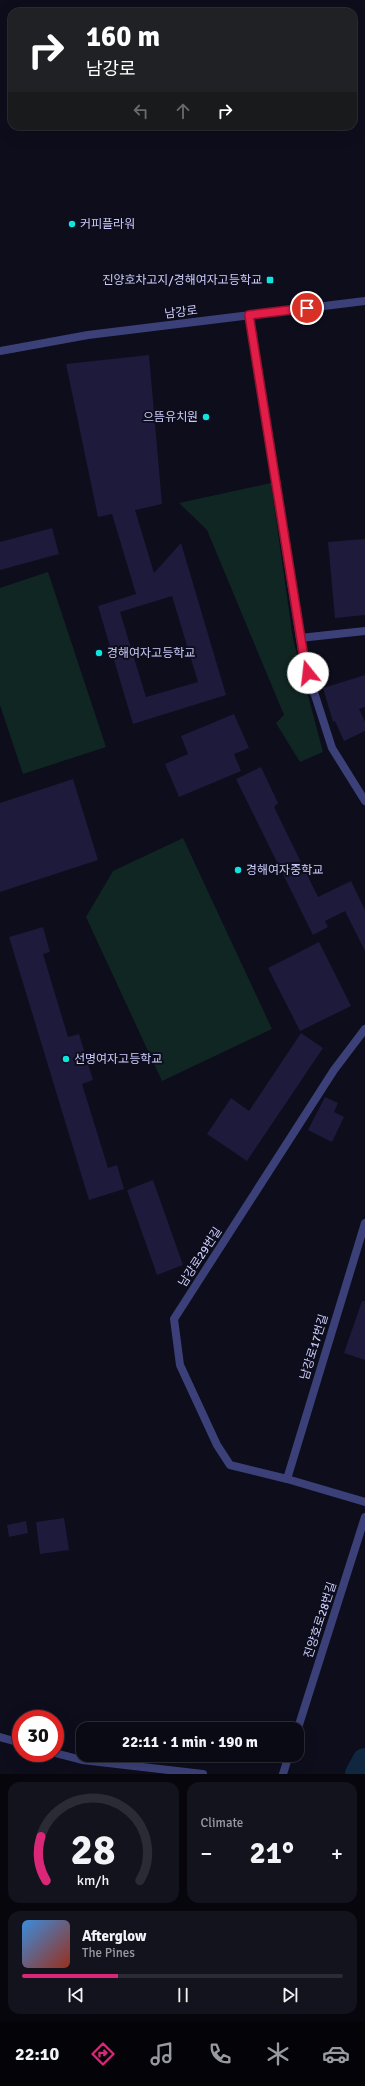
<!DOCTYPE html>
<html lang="en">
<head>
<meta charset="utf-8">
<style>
	:root { --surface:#0a0a15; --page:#13131e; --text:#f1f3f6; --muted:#999aa0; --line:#2a2b34; --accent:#db2777 }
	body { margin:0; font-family:Signika,"Noto Sans KR",sans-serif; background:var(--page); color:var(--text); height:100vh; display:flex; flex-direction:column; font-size:15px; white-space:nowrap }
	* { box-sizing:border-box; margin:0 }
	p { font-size:13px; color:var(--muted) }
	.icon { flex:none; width:22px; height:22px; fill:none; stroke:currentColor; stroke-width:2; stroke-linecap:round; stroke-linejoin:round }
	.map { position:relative; height:1774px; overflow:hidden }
	.details { display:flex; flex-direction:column; gap:8px; padding:8px; background:#06060c; flex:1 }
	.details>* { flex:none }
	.hud { position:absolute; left:8px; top:8px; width:349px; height:122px; border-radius:12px; box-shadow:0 4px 16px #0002,0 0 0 1px var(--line); background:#202124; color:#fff; overflow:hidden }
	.speed { position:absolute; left:12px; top:1710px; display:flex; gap:8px; font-size:20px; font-weight:700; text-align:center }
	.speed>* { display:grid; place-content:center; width:52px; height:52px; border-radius:50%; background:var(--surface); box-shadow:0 4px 16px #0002,0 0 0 1px var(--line); line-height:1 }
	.speed .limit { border:6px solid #d22; background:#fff; color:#111 }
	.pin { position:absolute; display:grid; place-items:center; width:34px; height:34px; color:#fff; margin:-17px; border:2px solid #fff; border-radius:50%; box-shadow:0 1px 4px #0007 }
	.me { position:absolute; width:44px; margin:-22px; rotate:344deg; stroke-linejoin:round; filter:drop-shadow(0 0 3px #0008) }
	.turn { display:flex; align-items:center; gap:14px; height:84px; padding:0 12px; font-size:18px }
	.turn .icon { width:52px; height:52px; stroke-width:2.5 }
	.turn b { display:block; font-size:28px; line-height:34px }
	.lanes { display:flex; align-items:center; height:38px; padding:0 12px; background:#0003; justify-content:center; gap:20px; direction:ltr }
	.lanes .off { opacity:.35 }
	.big { font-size:30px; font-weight:800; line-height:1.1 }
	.details .card { flex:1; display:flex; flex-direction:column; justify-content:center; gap:6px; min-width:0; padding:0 14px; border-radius:12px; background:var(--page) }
	.details .dial { align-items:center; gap:0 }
	.dial svg { height:104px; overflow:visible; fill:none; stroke:var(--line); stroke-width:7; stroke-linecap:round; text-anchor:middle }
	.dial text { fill:var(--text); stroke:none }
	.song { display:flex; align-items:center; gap:12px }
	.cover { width:48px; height:48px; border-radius:6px; background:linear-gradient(135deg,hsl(210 70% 55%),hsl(10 70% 35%)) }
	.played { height:4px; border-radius:2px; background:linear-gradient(90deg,var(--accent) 30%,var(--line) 30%) }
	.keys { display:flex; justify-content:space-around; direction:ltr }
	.heat { display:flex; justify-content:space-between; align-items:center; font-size:22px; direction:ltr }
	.details .tiles { flex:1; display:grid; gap:8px; grid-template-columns:1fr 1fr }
	.card:last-child { grid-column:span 2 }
	.trip { position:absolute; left:76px; top:1722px; width:228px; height:40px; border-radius:12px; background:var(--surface); box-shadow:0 4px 16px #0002,0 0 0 1px var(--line); font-weight:800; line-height:40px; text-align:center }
	.tabs { display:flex; height:64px; justify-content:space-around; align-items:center; background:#040408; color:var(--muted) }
	.tabs .icon { width:28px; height:28px }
	.tabs .active { color:var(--accent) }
	.tabs b { font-size:18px; color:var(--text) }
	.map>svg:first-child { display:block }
</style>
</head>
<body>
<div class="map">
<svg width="365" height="1774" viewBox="0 0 365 1774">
	<rect width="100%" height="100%" fill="#0d0d1c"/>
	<path fill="#102622" d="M271,483L293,639L323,752L300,762L276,723L284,715L207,530L179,503Z
		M48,572L106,747L23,774L0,705V588Z
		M183,838L272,1029L162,1081L86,917L113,871Z"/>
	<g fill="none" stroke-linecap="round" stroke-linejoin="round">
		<path stroke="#0f273f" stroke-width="26" d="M358,1774L365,1761"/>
	</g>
	<path fill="#1d1a3c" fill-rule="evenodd" d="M149,355L162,504L135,510L154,573L181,543L226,695L133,724L98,606L136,594L112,514L98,517L66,364ZM172,596L198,682L146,697L120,612Z
		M52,528L59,554L0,570V542Z
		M365,539V615L335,618L328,542Z
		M365,675V707L359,709L365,722V731L344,741L335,721L333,722L323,688Z
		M234,714L249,748L234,754L241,771L179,797L165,764L188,754L181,736Z
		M261,767L278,803L274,807L318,897L351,881L365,910V951L345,911L325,921L328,927L313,935L236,779Z
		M73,779L98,860L0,892V803Z
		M43,927L50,952L43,954L68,1037L79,1034L93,1080L82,1084L108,1168L117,1165L124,1189L89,1200L9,937Z
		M319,942L351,1006L300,1031L268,968Z
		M301,1033L323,1048L247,1161L207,1134L231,1098L249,1111Z
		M325,1097L338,1103L334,1112L344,1117L332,1142L308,1130Z
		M153,1180L183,1265L157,1275L127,1190Z
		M362,1301H365V1360L344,1353Z
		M64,1518L69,1550L40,1554L36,1522Z
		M26,1521L28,1533L9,1537L7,1525Z"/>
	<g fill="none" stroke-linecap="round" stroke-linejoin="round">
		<path stroke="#3b4078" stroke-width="8" d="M249,315L303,658L332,748L365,801
			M300,638L365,631
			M365,1029L334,1070L174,1319L180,1365L217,1445L230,1465L287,1479L365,1502
			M287,1479L365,1223
			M0,1737L21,1743
			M55,1753L82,1760L203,1774"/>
		<path stroke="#3b4078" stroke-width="8" d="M0,351L88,335L365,301
			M297,1731L365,1517
			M283,1774L289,1755"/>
	</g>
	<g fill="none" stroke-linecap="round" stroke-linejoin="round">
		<defs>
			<path id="route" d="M307,308L249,315L304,658L308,673"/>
		</defs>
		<use href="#route" stroke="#92132f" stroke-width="10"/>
		<use href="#route" stroke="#e11d48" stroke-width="7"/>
	</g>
	<g fill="#0fe4de" stroke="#0d0d1c" stroke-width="1.5">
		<circle cx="72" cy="224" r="4"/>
		<rect x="266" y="276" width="8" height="8" rx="2"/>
		<circle cx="206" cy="417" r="4"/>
		<circle cx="99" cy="653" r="4"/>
		<circle cx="238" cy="870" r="4"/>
		<circle cx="66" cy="1059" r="4"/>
	</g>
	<g text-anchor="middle" stroke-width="4" stroke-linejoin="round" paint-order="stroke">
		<g font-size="12" fill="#ccccfc" stroke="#0d0d1c" text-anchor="start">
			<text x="80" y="228">커피플라워</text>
			<text x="262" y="284" text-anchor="end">진양호차고지/경해여자고등학교</text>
			<text x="198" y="421" text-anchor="end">으뜸유치원</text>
			<text x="107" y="657">경해여자고등학교</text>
			<text x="246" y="874">경해여자중학교</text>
			<text x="74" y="1063">선명여자고등학교</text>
		</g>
		<g font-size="12" fill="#ccccfc" stroke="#0d0d1c">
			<text transform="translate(181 312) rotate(-7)" y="4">남강로</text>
			<text transform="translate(200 1257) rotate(-57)" y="4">남강로29번길</text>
			<text transform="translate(314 1347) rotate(-73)" y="4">남강로17번길</text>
			<text transform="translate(320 1620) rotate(-72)" y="4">진양호로28번길</text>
		</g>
	</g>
</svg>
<div class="speed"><div class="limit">30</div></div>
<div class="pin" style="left:307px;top:308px;background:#d93025"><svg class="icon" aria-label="arrive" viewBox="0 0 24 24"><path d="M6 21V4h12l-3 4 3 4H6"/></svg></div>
<svg class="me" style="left:308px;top:673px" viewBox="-20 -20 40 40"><circle r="19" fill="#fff"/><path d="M0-13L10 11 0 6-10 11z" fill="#e11d48"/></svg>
<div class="trip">22:11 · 1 min · 190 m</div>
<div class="hud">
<div class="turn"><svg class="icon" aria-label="right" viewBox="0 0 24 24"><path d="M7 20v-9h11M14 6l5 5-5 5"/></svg><div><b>160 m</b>남강로</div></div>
<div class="lanes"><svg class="icon off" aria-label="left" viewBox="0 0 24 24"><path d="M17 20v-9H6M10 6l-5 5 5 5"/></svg><svg class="icon off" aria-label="ahead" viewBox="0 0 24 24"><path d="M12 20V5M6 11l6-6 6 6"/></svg><svg class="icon" aria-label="right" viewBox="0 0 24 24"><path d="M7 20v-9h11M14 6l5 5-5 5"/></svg></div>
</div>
</div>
<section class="details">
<div class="tiles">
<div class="card dial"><svg viewBox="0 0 100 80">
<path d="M14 69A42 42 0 1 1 86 69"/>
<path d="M14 69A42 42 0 0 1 10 35" stroke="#db2777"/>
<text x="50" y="56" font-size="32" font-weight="700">28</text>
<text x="50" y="72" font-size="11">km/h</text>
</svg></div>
<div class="card"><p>Climate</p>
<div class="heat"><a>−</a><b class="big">21°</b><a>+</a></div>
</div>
<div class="card">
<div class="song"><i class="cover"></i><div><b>Afterglow</b><p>The Pines</p></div></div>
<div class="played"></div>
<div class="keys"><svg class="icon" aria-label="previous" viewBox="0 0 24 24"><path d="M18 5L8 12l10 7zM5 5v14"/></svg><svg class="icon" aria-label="pause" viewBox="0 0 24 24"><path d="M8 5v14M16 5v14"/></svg><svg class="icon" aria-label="next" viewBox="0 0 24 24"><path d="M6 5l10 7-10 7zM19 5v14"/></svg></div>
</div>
</div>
</section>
<nav class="tabs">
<b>22:10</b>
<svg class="icon active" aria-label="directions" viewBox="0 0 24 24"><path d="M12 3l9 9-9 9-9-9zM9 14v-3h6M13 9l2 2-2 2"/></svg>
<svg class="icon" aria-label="music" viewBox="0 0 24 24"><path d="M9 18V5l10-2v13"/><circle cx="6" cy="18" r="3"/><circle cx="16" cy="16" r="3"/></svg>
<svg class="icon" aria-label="phone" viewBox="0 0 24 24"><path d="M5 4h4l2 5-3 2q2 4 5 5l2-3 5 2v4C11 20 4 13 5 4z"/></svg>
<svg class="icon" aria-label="climate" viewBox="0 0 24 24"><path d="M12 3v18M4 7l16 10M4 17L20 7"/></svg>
<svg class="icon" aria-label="car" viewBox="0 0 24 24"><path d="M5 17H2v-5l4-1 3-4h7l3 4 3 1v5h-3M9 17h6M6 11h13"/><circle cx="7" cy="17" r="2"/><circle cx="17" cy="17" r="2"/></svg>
</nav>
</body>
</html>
